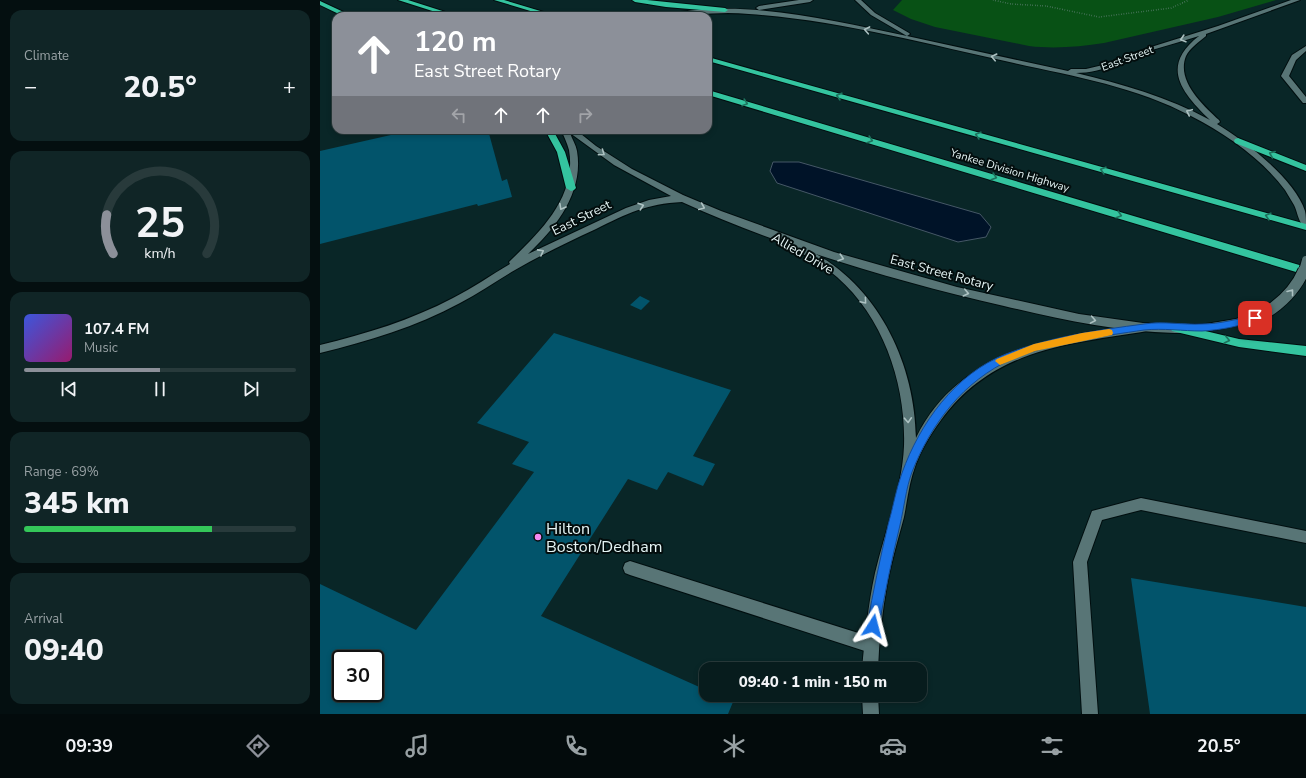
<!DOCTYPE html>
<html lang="en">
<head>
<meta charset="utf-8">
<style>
	:root { --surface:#071c1d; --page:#102526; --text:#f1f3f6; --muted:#98a1a4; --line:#283a3b; --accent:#8c9099 }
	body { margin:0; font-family:"Nunito Sans",sans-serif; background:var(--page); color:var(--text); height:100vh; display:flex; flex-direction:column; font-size:15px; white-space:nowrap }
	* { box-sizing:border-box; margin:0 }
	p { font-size:13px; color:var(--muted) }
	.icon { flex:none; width:22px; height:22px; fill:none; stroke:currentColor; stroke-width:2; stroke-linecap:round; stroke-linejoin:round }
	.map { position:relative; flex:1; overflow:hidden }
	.details { display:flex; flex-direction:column; gap:10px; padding:10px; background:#040f10; width:320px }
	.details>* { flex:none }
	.banner { position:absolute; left:12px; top:12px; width:380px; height:122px; border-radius:12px; box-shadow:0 2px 6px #0003,0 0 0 1px var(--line); background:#8c9099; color:#fff; overflow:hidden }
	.speed { position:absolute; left:12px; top:650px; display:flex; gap:8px; font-size:20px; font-weight:700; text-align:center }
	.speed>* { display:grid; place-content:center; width:52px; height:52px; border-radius:50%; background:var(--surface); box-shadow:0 2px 6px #0003,0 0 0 1px var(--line); line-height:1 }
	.speed .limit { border:2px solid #111; border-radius:6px; background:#fff; color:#111 }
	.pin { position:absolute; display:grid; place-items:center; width:34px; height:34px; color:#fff; margin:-17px; border-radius:8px; box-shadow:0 2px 6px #0006 }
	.me { position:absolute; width:44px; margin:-22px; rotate:9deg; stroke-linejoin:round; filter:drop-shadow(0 0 3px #0008) }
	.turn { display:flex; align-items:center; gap:14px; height:84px; padding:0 16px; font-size:18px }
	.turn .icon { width:52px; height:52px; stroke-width:2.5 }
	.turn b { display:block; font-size:28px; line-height:34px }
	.lanes { display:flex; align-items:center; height:38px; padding:0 16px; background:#0003; justify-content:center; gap:20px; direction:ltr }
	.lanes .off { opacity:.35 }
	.big { font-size:30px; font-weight:800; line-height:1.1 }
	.details .tile { flex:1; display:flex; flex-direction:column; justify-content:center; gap:6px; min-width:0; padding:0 14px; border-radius:12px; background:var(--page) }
	.details .dial { align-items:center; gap:0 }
	.dial svg { height:104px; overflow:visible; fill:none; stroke:var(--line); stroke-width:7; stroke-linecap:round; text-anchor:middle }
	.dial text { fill:var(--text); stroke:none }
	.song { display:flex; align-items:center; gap:12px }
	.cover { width:48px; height:48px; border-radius:6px; background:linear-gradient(135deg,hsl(230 70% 55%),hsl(320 70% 35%)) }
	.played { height:4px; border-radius:2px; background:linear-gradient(90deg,var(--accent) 50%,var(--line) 50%) }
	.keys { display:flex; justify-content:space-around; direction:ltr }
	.heat { display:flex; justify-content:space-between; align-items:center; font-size:22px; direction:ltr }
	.charge { height:6px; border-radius:3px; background:linear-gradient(90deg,#34c759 69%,var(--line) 0) }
	.trip { position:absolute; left:379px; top:662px; width:228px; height:40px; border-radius:12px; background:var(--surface); box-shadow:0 2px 6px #0003,0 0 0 1px var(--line); font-weight:800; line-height:40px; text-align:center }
	.tabs { display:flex; height:64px; justify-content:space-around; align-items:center; background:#030b0c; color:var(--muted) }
	.tabs .icon { width:28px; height:28px }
	.tabs .selected { color:var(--accent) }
	.tabs b { font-size:18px; color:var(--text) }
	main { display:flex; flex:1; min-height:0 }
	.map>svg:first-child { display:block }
</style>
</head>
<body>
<main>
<section class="details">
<div class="tile"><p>Climate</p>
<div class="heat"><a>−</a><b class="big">20.5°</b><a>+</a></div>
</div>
<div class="tile dial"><svg viewBox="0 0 100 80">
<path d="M14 69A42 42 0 1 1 86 69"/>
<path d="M14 69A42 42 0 0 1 9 39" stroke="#8c9099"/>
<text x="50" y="56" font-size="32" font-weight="700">25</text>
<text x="50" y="72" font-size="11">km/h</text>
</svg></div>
<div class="tile">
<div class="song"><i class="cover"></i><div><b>107.4 FM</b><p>Music</p></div></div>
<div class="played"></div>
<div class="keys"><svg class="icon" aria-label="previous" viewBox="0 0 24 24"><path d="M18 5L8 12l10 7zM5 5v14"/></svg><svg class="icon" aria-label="pause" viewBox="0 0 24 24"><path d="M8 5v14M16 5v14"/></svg><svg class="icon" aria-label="next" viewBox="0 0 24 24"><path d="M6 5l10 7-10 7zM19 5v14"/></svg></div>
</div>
<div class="tile"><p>Range · 69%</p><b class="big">345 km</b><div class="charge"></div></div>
<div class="tile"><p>Arrival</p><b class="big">09:40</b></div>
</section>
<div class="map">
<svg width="986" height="714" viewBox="0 0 986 714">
	<rect width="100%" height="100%" fill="#092627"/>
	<path fill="#085115" d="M582,0H956L898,17L784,43C759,47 733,49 709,46L615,27L591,19L573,10Z"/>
	<path fill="#001328" stroke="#455766" d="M453,162H479L660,214L671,227L666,237L638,242L457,183L450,171Z"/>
	<path fill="#02546b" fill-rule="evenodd" d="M93,130H168L182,181L187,179L192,197L158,206L157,204L0,244V151Z
		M320,296L330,301L321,310L310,305Z
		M234,333L411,390L373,456L395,464L383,486L348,472L337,490L308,479L221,616L386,690V695H396L413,702L408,714H0V584L96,630L214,472L192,464L209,442L157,423ZM21,659H55V693H21Z
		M811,578L986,607V714H830Z"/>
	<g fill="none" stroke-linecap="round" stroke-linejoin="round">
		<defs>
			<path id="service" d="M986,46V51L976,60L969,76L986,97V103H983L961,76L972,55Z
				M821,498L986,531V543L821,510L782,520L767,562L778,714H762L753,562L772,511Z
				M310,561L551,637L556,640L559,645L556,650L551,653L310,575L305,573L303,568L305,563Z"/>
			<path id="minor" d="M466,239C476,242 487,248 496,254C561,291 595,366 596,438C638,350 736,337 822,324L826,325L827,328L826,331L822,332C744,344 671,351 621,420C610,435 599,453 594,470C589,484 587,502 584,517C578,540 571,562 567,585C562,613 559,641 558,669H542C545,637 548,605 555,573C565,531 582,490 584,446C586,385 564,318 517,277C501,263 482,253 463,244L461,242L463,240Z
				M542,695H558L559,714H543Z"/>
			<path id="secondary" d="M479,0H493L490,2L439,10L436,8L439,6Z
				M535,0H541L555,13L589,33L590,34L587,36L748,71L751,69H766L783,65L828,48L898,26L971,0H980L886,34V36C879,42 870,48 866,56C856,81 883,105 899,120L900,122L897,124C925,141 975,179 985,211C986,215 986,221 986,226C985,226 984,226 983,225C978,221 977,210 974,205C971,200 968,195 965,190C941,158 906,134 871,116C817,87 753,76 694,63C607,44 518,20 429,14C399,11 370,16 340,16C345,12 354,13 360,12C435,1 514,21 587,36L551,15ZM879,36C840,66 861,92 890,120C848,97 802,84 756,73C783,73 808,59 832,50C848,45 864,41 879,36Z
				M241,130H256L276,146L312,169L363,195L401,211L514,252L637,287L759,314L823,323L855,325L886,324L916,319L944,310L948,311L949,314L948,317C916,327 888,333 855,333C797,332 739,319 684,306C575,281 463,248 362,202C326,204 308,213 276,229C248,242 221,255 195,270C176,281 159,293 140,303C96,327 48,341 0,353V345C46,334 91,320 133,298C153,288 171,275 190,264L189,262L191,260C221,231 257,196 249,150C247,143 244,136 241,130ZM250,133L294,165L351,196L329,200L306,208L208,254C236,228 264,192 257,151C256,145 252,139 250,133Z"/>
			<path id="motorway" d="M78,0H88L138,16H128Z
				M174,0H184L237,16H227Z
				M312,0H327L405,8L408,10L405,12L346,7L315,2Z
				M0,1L30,15L31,16H23L0,5Z
				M388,57L986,224V230L388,61Z
				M388,90L986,267V275L388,95Z
				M225,130H233L245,152L256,188L254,190L251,191L246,188L237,152Z
				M918,138L986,165V171L915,143L914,141L915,139Z
				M856,324L919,339L986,346V356L919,347L852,331L850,328L852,325Z"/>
		</defs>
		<use href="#service" stroke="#000e0f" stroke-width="2"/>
		<use href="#minor" stroke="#000e0f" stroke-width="2"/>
		<use href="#secondary" stroke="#000e0f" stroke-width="2"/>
		<use href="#motorway" stroke="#000e0f" stroke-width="2"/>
		<path stroke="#758b8c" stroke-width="1.5" stroke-dasharray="0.5 2" stroke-linecap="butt" d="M673,0L691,4L726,6L779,17L851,8L869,0"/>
		<use href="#service" fill="#587576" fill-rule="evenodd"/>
		<use href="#minor" fill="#587576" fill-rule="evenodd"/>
		<use href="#secondary" fill="#587576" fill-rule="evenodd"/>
		<use href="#motorway" fill="#34c49f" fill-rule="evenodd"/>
		<defs>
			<path id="secondary-bridge-far1" d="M983,271L986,260"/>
			<path id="secondary-bridge" d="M944,314C962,303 976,289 984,270"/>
		</defs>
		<use href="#secondary-bridge-far1" stroke="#000e0f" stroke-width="10" stroke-linecap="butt"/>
		<use href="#secondary-bridge" stroke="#000e0f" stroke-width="13" stroke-linecap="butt"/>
		<use href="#secondary-bridge-far1" stroke="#587576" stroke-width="8"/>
		<use href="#secondary-bridge" stroke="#587576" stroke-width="11"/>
	</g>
	<defs><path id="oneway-chevron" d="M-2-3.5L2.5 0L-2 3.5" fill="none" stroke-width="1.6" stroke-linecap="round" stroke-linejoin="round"/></defs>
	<g stroke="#adc2c2">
		<use href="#oneway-chevron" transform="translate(547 30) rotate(-169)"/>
		<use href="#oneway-chevron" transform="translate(863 39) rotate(163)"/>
		<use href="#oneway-chevron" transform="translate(674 57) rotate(-167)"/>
		<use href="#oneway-chevron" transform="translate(869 112) rotate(-155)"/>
		<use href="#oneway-chevron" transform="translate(282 153) rotate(35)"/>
		<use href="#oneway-chevron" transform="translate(321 206) rotate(-18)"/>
		<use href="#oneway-chevron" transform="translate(242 207) rotate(119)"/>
		<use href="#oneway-chevron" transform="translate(382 207) rotate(23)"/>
		<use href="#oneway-chevron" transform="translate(221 252) rotate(-28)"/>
		<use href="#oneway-chevron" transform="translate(521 258) rotate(18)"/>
		<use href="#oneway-chevron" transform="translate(971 292) rotate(-52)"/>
		<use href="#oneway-chevron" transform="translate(646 293) rotate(13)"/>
		<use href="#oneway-chevron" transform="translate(544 301) rotate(50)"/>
		<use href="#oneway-chevron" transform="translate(773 320) rotate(10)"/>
		<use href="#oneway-chevron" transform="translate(588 420) rotate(87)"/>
	</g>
	<g stroke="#1e725d">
		<use href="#oneway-chevron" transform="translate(519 96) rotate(-164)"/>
		<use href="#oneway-chevron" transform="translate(425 103) rotate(17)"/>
		<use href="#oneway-chevron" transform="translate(658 135) rotate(-164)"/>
		<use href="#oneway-chevron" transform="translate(550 140) rotate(17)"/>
		<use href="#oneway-chevron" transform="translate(952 154) rotate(-157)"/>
		<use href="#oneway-chevron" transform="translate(783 170) rotate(-164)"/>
		<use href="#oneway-chevron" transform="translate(674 177) rotate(17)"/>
		<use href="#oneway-chevron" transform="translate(799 215) rotate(17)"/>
		<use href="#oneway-chevron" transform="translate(948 216) rotate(-164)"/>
		<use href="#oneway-chevron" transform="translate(907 340) rotate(13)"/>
	</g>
	<path fill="#1a73e8" stroke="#114b97" d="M935,315L939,318L938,320C920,326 901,330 882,331C863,331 843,328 824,330C784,336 728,343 692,359C643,381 611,424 592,472C586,488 584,508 580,525C572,558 565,592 559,626L557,630L553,632L548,630L547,626C553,592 560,559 568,525C573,508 576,489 582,473C600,423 635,374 686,354C729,337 778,330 824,324C843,321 863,325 882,324C900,324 918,319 935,315Z"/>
	<path fill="#f59e0b" d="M789,329L792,330L793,333L792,335L715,351L680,365L675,361L677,359L714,344L762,333Z"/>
	<circle fill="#f489f1" stroke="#030d0d" stroke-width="1.5" cx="218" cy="537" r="4"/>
	<g text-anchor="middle" stroke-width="4" stroke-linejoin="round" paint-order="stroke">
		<g font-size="11" fill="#e5f5f5" stroke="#030d0d">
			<text transform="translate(807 58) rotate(-20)" y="4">East Street</text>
			<text transform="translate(690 170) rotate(17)" y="4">Yankee Division Highway</text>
		</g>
		<g font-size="13" fill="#e5f5f5" stroke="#030d0d">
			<text transform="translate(261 217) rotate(-26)" y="5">East Street</text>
			<text transform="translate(483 253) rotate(30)" y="5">Allied Drive</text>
			<text transform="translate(622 272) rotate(15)" y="5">East Street Rotary</text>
		</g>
		<g font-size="16" fill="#e5f5f5" stroke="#030d0d" text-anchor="start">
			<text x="226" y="534">Hilton<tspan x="226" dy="18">Boston/Dedham</tspan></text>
		</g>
	</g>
</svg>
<div class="speed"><div class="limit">30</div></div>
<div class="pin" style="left:935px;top:318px;background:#d93025"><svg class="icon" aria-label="arrive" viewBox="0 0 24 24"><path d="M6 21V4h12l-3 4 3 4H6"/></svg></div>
<svg class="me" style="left:553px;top:626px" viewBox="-20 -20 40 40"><path d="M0-17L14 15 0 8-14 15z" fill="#1a73e8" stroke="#fff" stroke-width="4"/></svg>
<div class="trip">09:40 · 1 min · 150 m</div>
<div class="banner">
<div class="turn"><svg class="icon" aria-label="ahead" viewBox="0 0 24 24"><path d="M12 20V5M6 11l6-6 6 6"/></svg><div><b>120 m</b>East Street Rotary</div></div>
<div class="lanes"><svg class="icon off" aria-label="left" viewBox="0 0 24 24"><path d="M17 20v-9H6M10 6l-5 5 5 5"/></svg><svg class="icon" aria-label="ahead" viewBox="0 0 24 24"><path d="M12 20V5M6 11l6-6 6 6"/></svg><svg class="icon" aria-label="ahead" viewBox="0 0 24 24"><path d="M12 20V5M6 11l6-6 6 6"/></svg><svg class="icon off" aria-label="right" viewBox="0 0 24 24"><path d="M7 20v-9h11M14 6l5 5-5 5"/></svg></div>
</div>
</div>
</main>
<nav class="tabs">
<b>09:39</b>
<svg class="icon selected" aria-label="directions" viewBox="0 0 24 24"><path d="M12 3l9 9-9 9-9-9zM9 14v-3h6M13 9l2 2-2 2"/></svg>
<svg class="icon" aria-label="music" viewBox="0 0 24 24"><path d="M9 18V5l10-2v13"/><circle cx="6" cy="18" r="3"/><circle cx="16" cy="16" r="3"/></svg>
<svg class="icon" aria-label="phone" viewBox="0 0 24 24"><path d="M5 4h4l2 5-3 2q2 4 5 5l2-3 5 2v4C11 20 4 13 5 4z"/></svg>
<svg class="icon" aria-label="climate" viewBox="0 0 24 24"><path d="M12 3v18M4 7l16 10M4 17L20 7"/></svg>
<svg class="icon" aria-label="car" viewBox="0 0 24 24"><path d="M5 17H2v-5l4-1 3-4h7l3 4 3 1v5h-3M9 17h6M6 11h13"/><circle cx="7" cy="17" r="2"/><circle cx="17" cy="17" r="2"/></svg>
<svg class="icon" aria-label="filters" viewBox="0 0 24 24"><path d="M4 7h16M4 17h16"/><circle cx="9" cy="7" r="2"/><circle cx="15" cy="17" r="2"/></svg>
<b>20.5°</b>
</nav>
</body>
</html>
